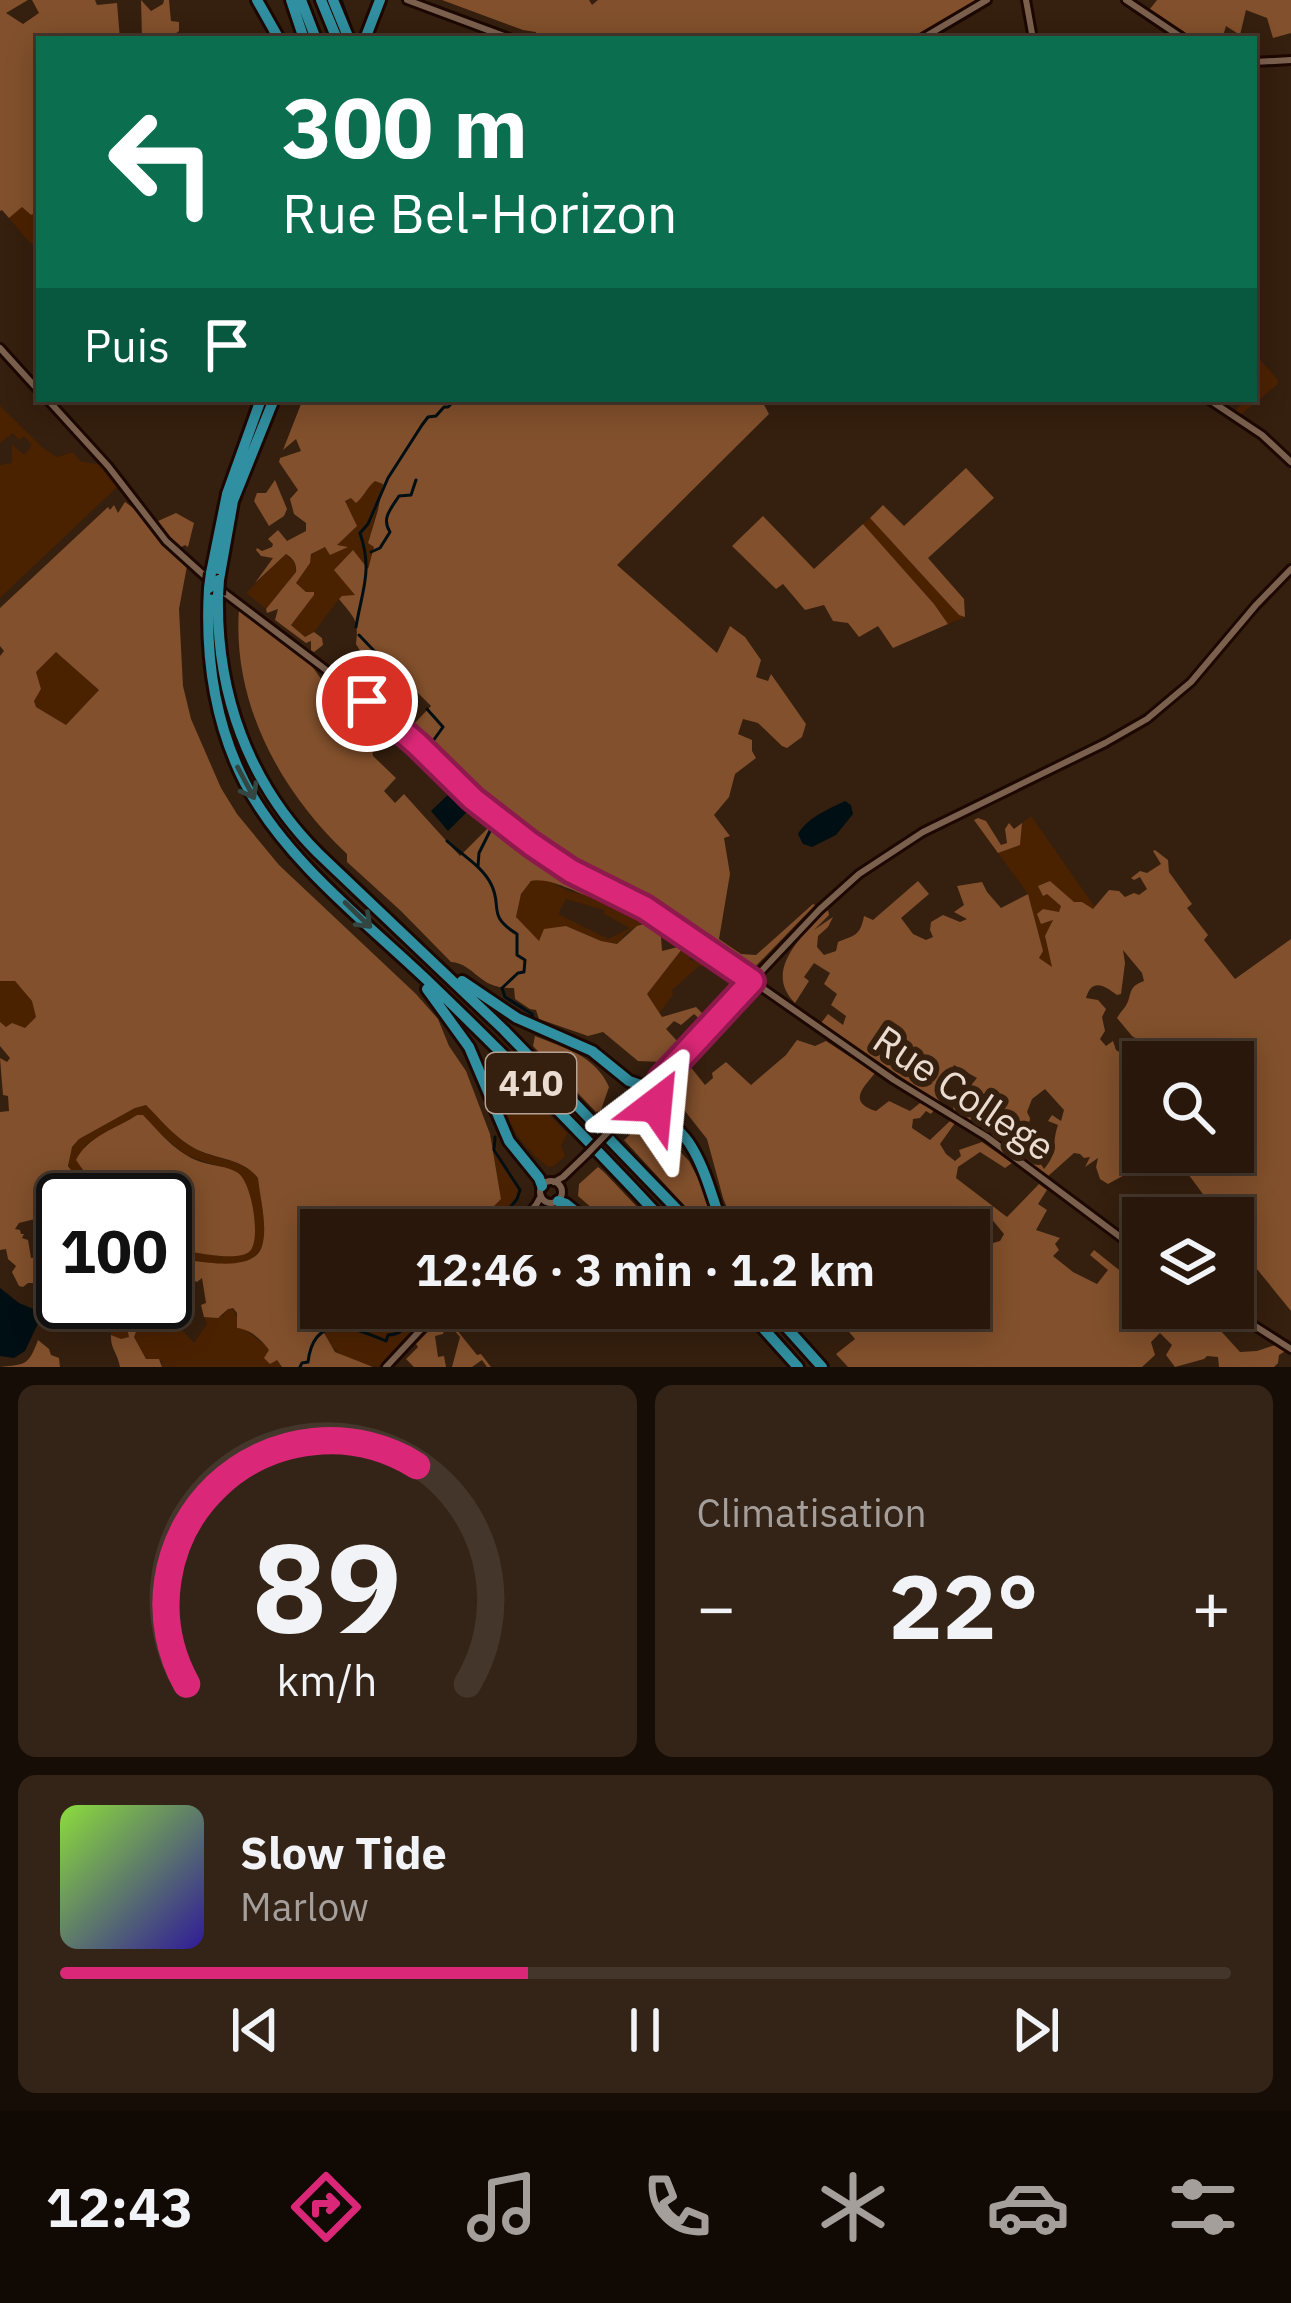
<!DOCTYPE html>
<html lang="fr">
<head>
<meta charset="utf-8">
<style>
	:root { --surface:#28170a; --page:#342418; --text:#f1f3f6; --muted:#a59f9c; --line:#44362b; --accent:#db2777 }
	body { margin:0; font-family:"IBM Plex Sans",sans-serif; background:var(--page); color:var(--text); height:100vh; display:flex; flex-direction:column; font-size:45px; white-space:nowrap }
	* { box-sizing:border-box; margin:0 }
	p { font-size:39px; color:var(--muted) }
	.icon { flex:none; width:66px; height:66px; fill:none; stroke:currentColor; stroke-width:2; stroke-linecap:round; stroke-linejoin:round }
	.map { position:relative; height:1367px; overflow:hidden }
	.side { display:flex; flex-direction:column; gap:18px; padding:18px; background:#160d06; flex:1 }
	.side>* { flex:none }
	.top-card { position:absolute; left:36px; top:36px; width:1221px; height:366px; border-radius:0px; box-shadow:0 6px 30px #0003,0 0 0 3px var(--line); background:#0b6e4f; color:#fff; overflow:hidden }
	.tools { position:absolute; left:1122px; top:1041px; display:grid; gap:24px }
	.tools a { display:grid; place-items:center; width:132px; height:132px; border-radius:0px; background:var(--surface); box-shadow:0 6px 30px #0003,0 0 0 3px var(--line); font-size:60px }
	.speed { position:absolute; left:36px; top:1173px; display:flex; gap:24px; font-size:60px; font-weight:700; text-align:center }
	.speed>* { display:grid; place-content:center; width:156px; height:156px; border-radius:50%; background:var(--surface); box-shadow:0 6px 30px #0003,0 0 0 3px var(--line); line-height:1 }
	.speed .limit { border:6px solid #111; border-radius:18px; background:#fff; color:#111 }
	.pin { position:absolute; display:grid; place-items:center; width:102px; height:102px; color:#fff; margin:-51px; border:6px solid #fff; border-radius:50%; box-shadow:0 3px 12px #0007 }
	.me { position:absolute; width:132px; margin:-66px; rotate:29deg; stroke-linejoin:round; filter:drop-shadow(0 0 9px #0008) }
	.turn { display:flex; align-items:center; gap:42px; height:252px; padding:0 48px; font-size:54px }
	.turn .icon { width:156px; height:156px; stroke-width:2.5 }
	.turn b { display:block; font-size:84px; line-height:102px }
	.then { display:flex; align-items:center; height:114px; padding:0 48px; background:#0003; gap:24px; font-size:45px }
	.big { font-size:90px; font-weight:700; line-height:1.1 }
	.side .widget { flex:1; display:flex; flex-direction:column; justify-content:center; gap:18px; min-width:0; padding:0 42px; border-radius:18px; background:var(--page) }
	.side .dial { align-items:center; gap:0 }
	.dial svg { height:312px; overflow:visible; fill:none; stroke:var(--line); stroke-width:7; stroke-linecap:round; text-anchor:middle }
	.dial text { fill:var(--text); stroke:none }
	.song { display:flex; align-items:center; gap:36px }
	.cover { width:144px; height:144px; border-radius:18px; background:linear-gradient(135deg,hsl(90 70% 55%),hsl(250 70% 35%)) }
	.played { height:12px; border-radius:6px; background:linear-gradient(90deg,var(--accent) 40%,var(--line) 40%) }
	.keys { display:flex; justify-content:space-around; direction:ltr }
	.heat { display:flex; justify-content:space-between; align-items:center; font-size:66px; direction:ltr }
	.side .tiles { flex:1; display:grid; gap:18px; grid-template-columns:1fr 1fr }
	.widget:last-child { grid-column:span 2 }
	.trip { position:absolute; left:300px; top:1209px; width:690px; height:120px; border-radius:0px; background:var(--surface); box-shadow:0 6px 30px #0003,0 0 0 3px var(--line); font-weight:700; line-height:120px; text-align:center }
	.menu { display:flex; height:192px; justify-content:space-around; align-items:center; background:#100904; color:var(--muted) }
	.menu .icon { width:84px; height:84px }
	.menu .active { color:var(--accent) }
	.menu b { font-size:54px; color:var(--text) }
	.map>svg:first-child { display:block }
</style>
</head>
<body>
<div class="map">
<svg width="1291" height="1367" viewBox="0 0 1291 1367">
	<rect width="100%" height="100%" fill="#351f0e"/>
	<path fill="#4b2200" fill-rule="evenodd" d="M22,207L31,215L39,211V253L9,218Z
		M1254,353L1277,379L1278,384L1240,415L1234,411L1248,399H1254Z
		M0,406L43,448L57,457L73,452L80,461L102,465L118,486L0,598V465L12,463V445L25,455L32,445L24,436L19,440L13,433L0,443Z
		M375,481L384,484L368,542L375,547L357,596L339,599L314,632L305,637L291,624L314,595L313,592H306L296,583C307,561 309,548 336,546L345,502Z
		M870,518L959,615L965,617L948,624L934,604L863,524Z
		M286,554L294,562L296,572L266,609L246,593Z
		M56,652L99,690L66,725L36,707L34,701L41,689L36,672Z
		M1031,816L1095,907L1092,909L1082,902L1074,903L1050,881L1041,893L1047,894L1061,906L1060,912L1045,923L1053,920L1045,940L1053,968L1039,958L1043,951L1028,894L998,853L1020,845L1022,823Z
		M537,879H545L568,891L590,896L593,893L601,896L604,893L640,912L646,921L626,933L618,944L601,941L566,926L540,942L516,918C520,901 519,887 537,879ZM566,899L604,910V914L630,928L608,939L558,914Z
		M682,949H694L689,960L697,961L701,952L722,967L699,966L672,990L673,995L659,1013L647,994Z
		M0,981H15L32,1001L37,1017L25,1028L6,1027L0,1022Z
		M524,1090L567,1133L561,1146L565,1156L554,1166L548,1167C531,1154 514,1135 507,1114L502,1112V1107L508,1105Z
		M141,1105H146C162,1121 177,1140 197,1150C218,1160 242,1159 258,1178C260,1198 268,1227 262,1245C253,1278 189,1258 165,1257V1246L186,1251L238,1173L186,1155L137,1115L85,1145L81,1168L104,1200H93C77,1179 55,1164 79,1139Z
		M491,1138L495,1139C496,1160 517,1173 521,1194L494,1230H458L486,1214L501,1199Z
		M85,1302H119L129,1338L121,1340L111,1335L108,1323L98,1320Z
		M125,1302H160L162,1309L194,1343L207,1324L204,1317L223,1316L228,1308H232L243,1328L266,1346L282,1367H162V1361L146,1359L134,1337L139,1327L138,1318L126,1311Z
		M322,1308H390L397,1310L434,1308L378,1367C343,1363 319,1345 322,1308Z"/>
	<path fill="#82502c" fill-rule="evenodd" d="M0,0H28L6,13L23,24L39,13L32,0H95L97,5L117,3L120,39H39V211L31,215L22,207L9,218L2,210L0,211Z
		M141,0L151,11L163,4L164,0H169L171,21L179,22V31L168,39H142Z
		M442,0H589L592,5L598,0H976L911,39H536V32L523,30Z
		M1157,0H1291V33L1273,38L1267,18L1246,10L1240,35L1226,26L1222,39H1195L1150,9Z
		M303,399H761L769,414L617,565L717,653L730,626L745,637L761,660L756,677L768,681L771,674L806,724L802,737L787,748L782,746L758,723L743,719L738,734L752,740V751L756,758L735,774L729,797L714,815L730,836L724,838L730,874L719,939L741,954L756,955L813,904L815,905L751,971H747L656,910L560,859L487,805L408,730L431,706L412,687L388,711L362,690L381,667L365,659L356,644C359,619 354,618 339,599L342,596L355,595L334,570L353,550L368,569L374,547L368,543L378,510L383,484L375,481C367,487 363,498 356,503L351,498L345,501L357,526L337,545L348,547L330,555L325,547L311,554L310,563L296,583L306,592H314V595L291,625L305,637L314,632L322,638L323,645L314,652L311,650V641L306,643L275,620L278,609L267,613L266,609L296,572C297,564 293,558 286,554L255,583L273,558L261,556L256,550L257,548L262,551L272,547L273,544L268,539L278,530L287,541L306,531V523L294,514L290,499L298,490L279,462L280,458L301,451L296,439L283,450Z
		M966,468L994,498L928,558L964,599L965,617L959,615L870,518L883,505L904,526Z
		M275,480L287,509L284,516L269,526L254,501L257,493H266Z
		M125,502L136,510L187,566L179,609L183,686L191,719L221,788L237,814L279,865L416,994L438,1019L449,1046L466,1071L490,1134L501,1199L486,1214L458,1230H321L323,1331L335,1352L373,1367H282L277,1360L270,1364L264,1358L269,1350C262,1340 250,1329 237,1328V1313L233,1308L228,1309L218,1318L204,1317L201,1305L206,1303L202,1278L197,1282L191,1279L186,1283L178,1274L171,1280L169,1295H165V1257C189,1258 253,1277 262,1246C268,1227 260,1198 258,1178C241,1156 211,1160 189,1145C172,1134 160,1119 146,1105L135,1108L79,1139L72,1147L68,1166L93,1200H63V1239L59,1235L61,1232H56L43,1217L19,1223L15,1229L20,1230L21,1234H24L22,1238L28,1240L31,1258L38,1257V1276L45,1280L44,1283H28L23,1287L19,1286L12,1272L16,1266L8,1259L6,1249L0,1250V1112L9,1111L8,1096L3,1095L0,1058L7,1062L10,1058L0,1046V1022L6,1027L12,1023L25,1028L36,1017L32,1001L15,981H0V656L4,651L0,646V608L108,507L110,510L114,505L118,513ZM56,652L99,690L66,725L36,707L34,701L41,689L36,672Z
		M176,513L194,523L188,547L185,545L179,548L168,537L158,521Z
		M763,516L814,569L863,524L934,604L948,624L893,648L878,626L859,637L848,623L833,621L824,605L805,610L783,584L776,589L732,546Z
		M239,609C260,624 286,638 304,656C318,672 325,690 345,698L355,710L367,714L373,756L396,778L384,791L395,803L404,794L460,856L493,823L562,871L604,893L601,896L593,893L590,897C573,891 548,877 531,881L521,894L516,917L539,941L544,929L566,926L601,941L617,944L637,926L653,921L675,935L661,937L662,951L682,946L683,941L694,949H682L647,994L662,1017L696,1007L708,1019L704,1023L694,1014L681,1025L674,1021L666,1029L680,1044L662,1062L638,1061L603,1032L588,1036L539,1019L536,1010L530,1009L515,999L514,988C478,990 476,964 451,962L401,911L347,862V854C280,791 232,703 239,609Z
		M978,818L986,821L1001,845L1007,843L1005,829L1009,823L1014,829L1022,823L1020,845L998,853L974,820Z
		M1155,850L1168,860L1169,872L1192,904L1187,908L1208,935L1204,940L1235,979L1291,939V1311L1252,1263H1242L1233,1274V1218H1217L1211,1205L1180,1163L1167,1174L1165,1171L1148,1176L1145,1172L1161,1163L1165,1152H1233V1062H1143V1152H1149L1128,1173L1108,1184L1100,1179L1096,1167L1098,1158L1085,1167L1090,1157L1084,1158L1080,1154L1074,1153L1046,1178L1005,1146L1012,1138H1024L1044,1169C1059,1152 1051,1144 1058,1125L1048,1121L1052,1115L1061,1121L1064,1110L1045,1089L1032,1099L1027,1112L1030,1118L1029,1125H1005L999,1130L1004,1134L1000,1142L953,1111L954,1105L950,1103L954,1097L960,1099L977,1078L954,1065L945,1080L942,1099L938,1102L821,1023L828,1014L843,1025L846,1016L831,1005L837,994L824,984L830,973L814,963L804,977L809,981L795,1003C763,971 801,937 824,913L828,910L829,915L814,930L833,917L828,927L818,936L817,947L824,955L836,951L838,942C854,935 860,937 864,916L873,920L918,881L929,894L901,918L913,934L926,940L933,937L930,930L931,922L943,915L960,922L967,919L954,912L964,905L957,886L982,882L987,892L1001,908L1028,894L1043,951L1039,958L1052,967L1045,936L1053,920L1041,924L1037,914L1043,909L1059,912L1061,906L1047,894L1043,896L1038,886L1050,881L1074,902H1082L1093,909L1109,890L1119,891L1125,897L1134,893L1139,895L1147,889L1140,877L1134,880L1131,878L1140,871L1147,873L1161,864L1153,851ZM1123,950L1142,973L1144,981C1126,987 1133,996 1125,1007C1122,1011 1119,1014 1117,1018L1132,1036L1152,1049L1153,1054L1146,1060L1133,1061L1131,1050L1128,1048L1121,1053L1116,1050L1113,1041L1106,1046L1100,1039L1105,1031L1102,1017L1106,1009L1098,1000L1086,998C1092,977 1105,986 1117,995L1121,994L1125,963Z
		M535,1036C564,1048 595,1055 609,1087L601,1110L596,1112L533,1046Z
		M797,1040L815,1046L826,1041L875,1073C862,1089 848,1102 876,1111L889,1101L910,1111L920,1103L934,1110L931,1114L926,1111L920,1118L913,1119L912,1128L930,1140L950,1121L955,1123L940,1144L946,1154L955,1161L961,1156L959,1150L982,1142L1012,1163L1005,1168L980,1152L958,1167L956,1178L1007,1217L1039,1184L1047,1190L1038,1204L1047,1210L1036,1230L1060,1238L1055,1244L1059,1250L1053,1256L1073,1272L1097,1284L1108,1270L1090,1255L1094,1250L1138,1285L1143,1282V1308H1154V1321L1162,1320L1168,1308H1215L1208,1314L1209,1318L1240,1352L1257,1351L1278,1344L1287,1350L1279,1355L1278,1363L1274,1367H1219L1218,1357L1207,1356L1204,1359L1175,1367L1166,1355L1172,1345L1160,1333L1151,1342L1155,1355L1142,1367H848L836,1354L855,1339L829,1308H969V1268L981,1253L977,1251L969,1252V1235L983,1246L1000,1241L1004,1234L990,1217L980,1221L968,1213L950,1230H736L723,1198L707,1139L677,1101L675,1080L685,1060L705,1085L713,1078L712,1073L726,1062L751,1085L786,1055Z
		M490,1057L512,1079L513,1083L524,1090L519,1098L512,1100L511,1108L506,1105L502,1107L485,1060Z
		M137,1115H143C160,1133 177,1154 201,1162C213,1166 228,1166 238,1173C252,1182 262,1242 249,1252C235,1263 182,1250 165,1246V1200H104L76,1160C88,1136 116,1129 137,1115Z
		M648,1118L689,1161L700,1182L715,1230H707L624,1140Z
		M598,1167L604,1172L659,1230H617L578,1196L579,1184Z
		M119,1302H125L126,1311L140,1322L134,1337L146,1359H159L162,1367H120C118,1354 110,1348 111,1335L121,1339L129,1337L125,1321L121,1319Z
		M451,1308H456L448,1319L477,1355L481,1354L491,1367H487L482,1360L472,1367H452L460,1337L447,1322L443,1334L435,1336L438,1357L444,1356L446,1367H414L406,1359L418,1347L416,1344Z
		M38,1340L49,1349L51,1355L59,1358L60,1367H0C25,1364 28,1367 38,1340Z"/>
	<path fill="#000f14" d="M452,791L471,808L448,831L431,811Z
		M845,801L851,805L853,814L836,835L812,847L803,844L798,834C808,817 827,810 845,801Z
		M0,1288L19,1303L43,1313L25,1351L14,1358L0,1356Z"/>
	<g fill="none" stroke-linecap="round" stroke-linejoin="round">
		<path stroke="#000f14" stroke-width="3" d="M341,0L355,39
			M371,552L380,548L390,532C381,518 391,509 399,496L411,495L416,480
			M356,627C362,590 373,571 360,533L368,524L388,478L422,425L428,417L436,416L444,407H448L456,399
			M359,635L381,658L396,667L409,688
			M427,709L443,727L433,741L437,750L501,814L499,816
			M432,764L494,824
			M447,841C462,855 482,866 491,884C503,907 486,915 517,934V955L525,960L524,972L518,973L502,988L505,997L532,1014L533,1018
			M478,866L479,853L493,825
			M504,1114L516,1076
			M491,1230L517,1199L520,1190L494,1150L495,1137
			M300,1367L302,1363L308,1362C314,1312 354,1327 386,1341L388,1335C401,1335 409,1325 414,1315L429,1308"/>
		<defs>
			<path id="tertiary" d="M407,0L512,39
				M1026,0L1033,39
				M1126,0L1184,39
				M921,39L987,0
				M1254,62L1291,60
				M0,348L39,391
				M47,399L108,466L166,541L208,579
				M1208,399L1262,435L1291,462
				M218,588L367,701L482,806L556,861L632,901L675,927L894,1080L987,1137L1143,1254
				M634 1094a11 11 0 1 1 22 0a11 11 0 1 1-22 0Z
				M656,1091L660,1081L700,1036L820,909L859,874L923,832L1105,743L1147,719L1191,682L1256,605L1291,569
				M612,1128L631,1110L642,1104
				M540 1192a11 11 0 1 1 22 0a11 11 0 1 1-22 0Z
				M554,1182L563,1177L587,1154
				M514,1230L536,1205L541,1196
				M1227,1308L1291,1349
				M386,1367L441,1308"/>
			<path id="motorway" d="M257,0L279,39
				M291,0L304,39
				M301,0L316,39
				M321,0L337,39
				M333,0L349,39
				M365,39L380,0
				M211,573L227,494L261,399
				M219,580L233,501L274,399
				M209,588C205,656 214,722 245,783C286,861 366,922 430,983C513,1063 594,1146 672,1230
				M218,595C216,693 248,783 318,853L504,1030L697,1230
				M462,981L517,1018L592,1051L629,1081L638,1084
				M427,989L469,1047L509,1141L539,1178L542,1186
				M654,1100C662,1118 681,1129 691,1146C707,1172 713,1202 724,1230
				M558,1201L566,1204L599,1230
				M745,1308L798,1367
				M769,1308L822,1367"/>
		</defs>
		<use href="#tertiary" stroke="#1c0800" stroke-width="12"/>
		<use href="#motorway" stroke="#1c0800" stroke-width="16"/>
		<use href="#tertiary" stroke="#7b604e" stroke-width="6"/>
		<use href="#motorway" stroke="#308fa0" stroke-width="10"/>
		<defs>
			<path id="tertiary-bridge" d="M587,1154L612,1128"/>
			<path id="motorway-bridge" d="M209,588L211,573
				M218,595L219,580"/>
		</defs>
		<use href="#tertiary-bridge" stroke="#1c0800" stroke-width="12" stroke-linecap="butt"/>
		<use href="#motorway-bridge" stroke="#1c0800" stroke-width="16" stroke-linecap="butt"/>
		<use href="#tertiary-bridge" stroke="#7b604e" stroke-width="6"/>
		<use href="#motorway-bridge" stroke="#308fa0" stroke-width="10"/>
	</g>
	<defs><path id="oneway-shaft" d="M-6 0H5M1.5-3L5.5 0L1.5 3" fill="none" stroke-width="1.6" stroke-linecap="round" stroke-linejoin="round" transform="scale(3)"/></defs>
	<g stroke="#334641">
		<use href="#oneway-shaft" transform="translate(246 783) rotate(62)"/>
		<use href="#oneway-shaft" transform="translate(358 915) rotate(44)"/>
	</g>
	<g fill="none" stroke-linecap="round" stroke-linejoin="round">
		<defs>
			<path id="route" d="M367,701L417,744L473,799L531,844L571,871L645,908L752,981L661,1079L656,1090V1105"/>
		</defs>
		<use href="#route" stroke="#8e194d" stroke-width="30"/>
		<use href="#route" stroke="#db2777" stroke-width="21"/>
	</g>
	<g text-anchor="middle" stroke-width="12" stroke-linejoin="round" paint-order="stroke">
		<rect fill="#351f0e" stroke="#b4a396" stroke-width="3" x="486" y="1053" width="90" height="60" rx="9"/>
		<g font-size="36" font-weight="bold" fill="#ebdcd1">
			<text x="531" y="1096">410</text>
		</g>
		<g font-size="39" fill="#ebdcd1" stroke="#351f0e">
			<text transform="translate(964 1093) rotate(34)" y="14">Rue College</text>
		</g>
	</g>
</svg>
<div class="tools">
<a><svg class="icon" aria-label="search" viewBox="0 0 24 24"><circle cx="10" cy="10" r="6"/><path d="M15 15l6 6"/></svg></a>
<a><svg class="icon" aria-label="layers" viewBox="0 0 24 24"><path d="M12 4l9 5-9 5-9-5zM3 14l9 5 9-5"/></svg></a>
</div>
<div class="speed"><div class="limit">100</div></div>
<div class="pin" style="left:367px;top:701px;background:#d93025"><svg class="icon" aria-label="arrive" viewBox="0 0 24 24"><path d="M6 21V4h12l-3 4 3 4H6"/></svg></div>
<svg class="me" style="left:656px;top:1105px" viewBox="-20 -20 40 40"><path d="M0-17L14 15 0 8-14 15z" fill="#db2777" stroke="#fff" stroke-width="4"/></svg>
<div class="trip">12:46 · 3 min · 1.2 km</div>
<div class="top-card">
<div class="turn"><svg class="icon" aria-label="left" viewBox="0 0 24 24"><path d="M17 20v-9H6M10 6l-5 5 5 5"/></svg><div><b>300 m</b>Rue Bel-Horizon</div></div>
<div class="then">Puis<svg class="icon" aria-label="arrive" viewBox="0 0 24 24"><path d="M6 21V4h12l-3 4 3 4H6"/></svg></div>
</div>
</div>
<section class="side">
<div class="tiles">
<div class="widget dial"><svg viewBox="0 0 100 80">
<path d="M14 69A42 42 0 1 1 86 69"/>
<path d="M14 69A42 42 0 0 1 73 13" stroke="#db2777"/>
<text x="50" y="56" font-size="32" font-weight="700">89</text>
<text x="50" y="72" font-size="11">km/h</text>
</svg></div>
<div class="widget"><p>Climatisation</p>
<div class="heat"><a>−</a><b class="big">22°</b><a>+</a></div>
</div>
<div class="widget">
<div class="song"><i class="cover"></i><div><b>Slow Tide</b><p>Marlow</p></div></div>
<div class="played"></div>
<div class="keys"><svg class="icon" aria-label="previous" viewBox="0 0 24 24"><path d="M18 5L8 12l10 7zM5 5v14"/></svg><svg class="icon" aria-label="pause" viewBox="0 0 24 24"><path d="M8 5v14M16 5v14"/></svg><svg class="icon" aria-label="next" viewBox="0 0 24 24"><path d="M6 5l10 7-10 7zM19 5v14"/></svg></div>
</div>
</div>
</section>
<nav class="menu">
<b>12:43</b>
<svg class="icon active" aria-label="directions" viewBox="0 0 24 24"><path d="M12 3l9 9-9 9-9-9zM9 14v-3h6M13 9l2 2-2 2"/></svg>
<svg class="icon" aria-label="music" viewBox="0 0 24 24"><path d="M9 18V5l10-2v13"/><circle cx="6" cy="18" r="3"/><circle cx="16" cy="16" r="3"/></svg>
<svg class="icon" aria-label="phone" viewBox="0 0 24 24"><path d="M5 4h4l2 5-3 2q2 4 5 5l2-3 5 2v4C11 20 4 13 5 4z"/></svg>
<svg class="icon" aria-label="climate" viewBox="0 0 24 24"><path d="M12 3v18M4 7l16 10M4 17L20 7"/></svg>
<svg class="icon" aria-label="car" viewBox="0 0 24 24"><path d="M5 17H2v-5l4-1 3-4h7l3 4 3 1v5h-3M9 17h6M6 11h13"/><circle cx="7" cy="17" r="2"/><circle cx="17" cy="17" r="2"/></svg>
<svg class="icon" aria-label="filters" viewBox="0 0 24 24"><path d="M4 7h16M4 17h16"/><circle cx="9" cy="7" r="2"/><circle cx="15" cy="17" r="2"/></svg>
</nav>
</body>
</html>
